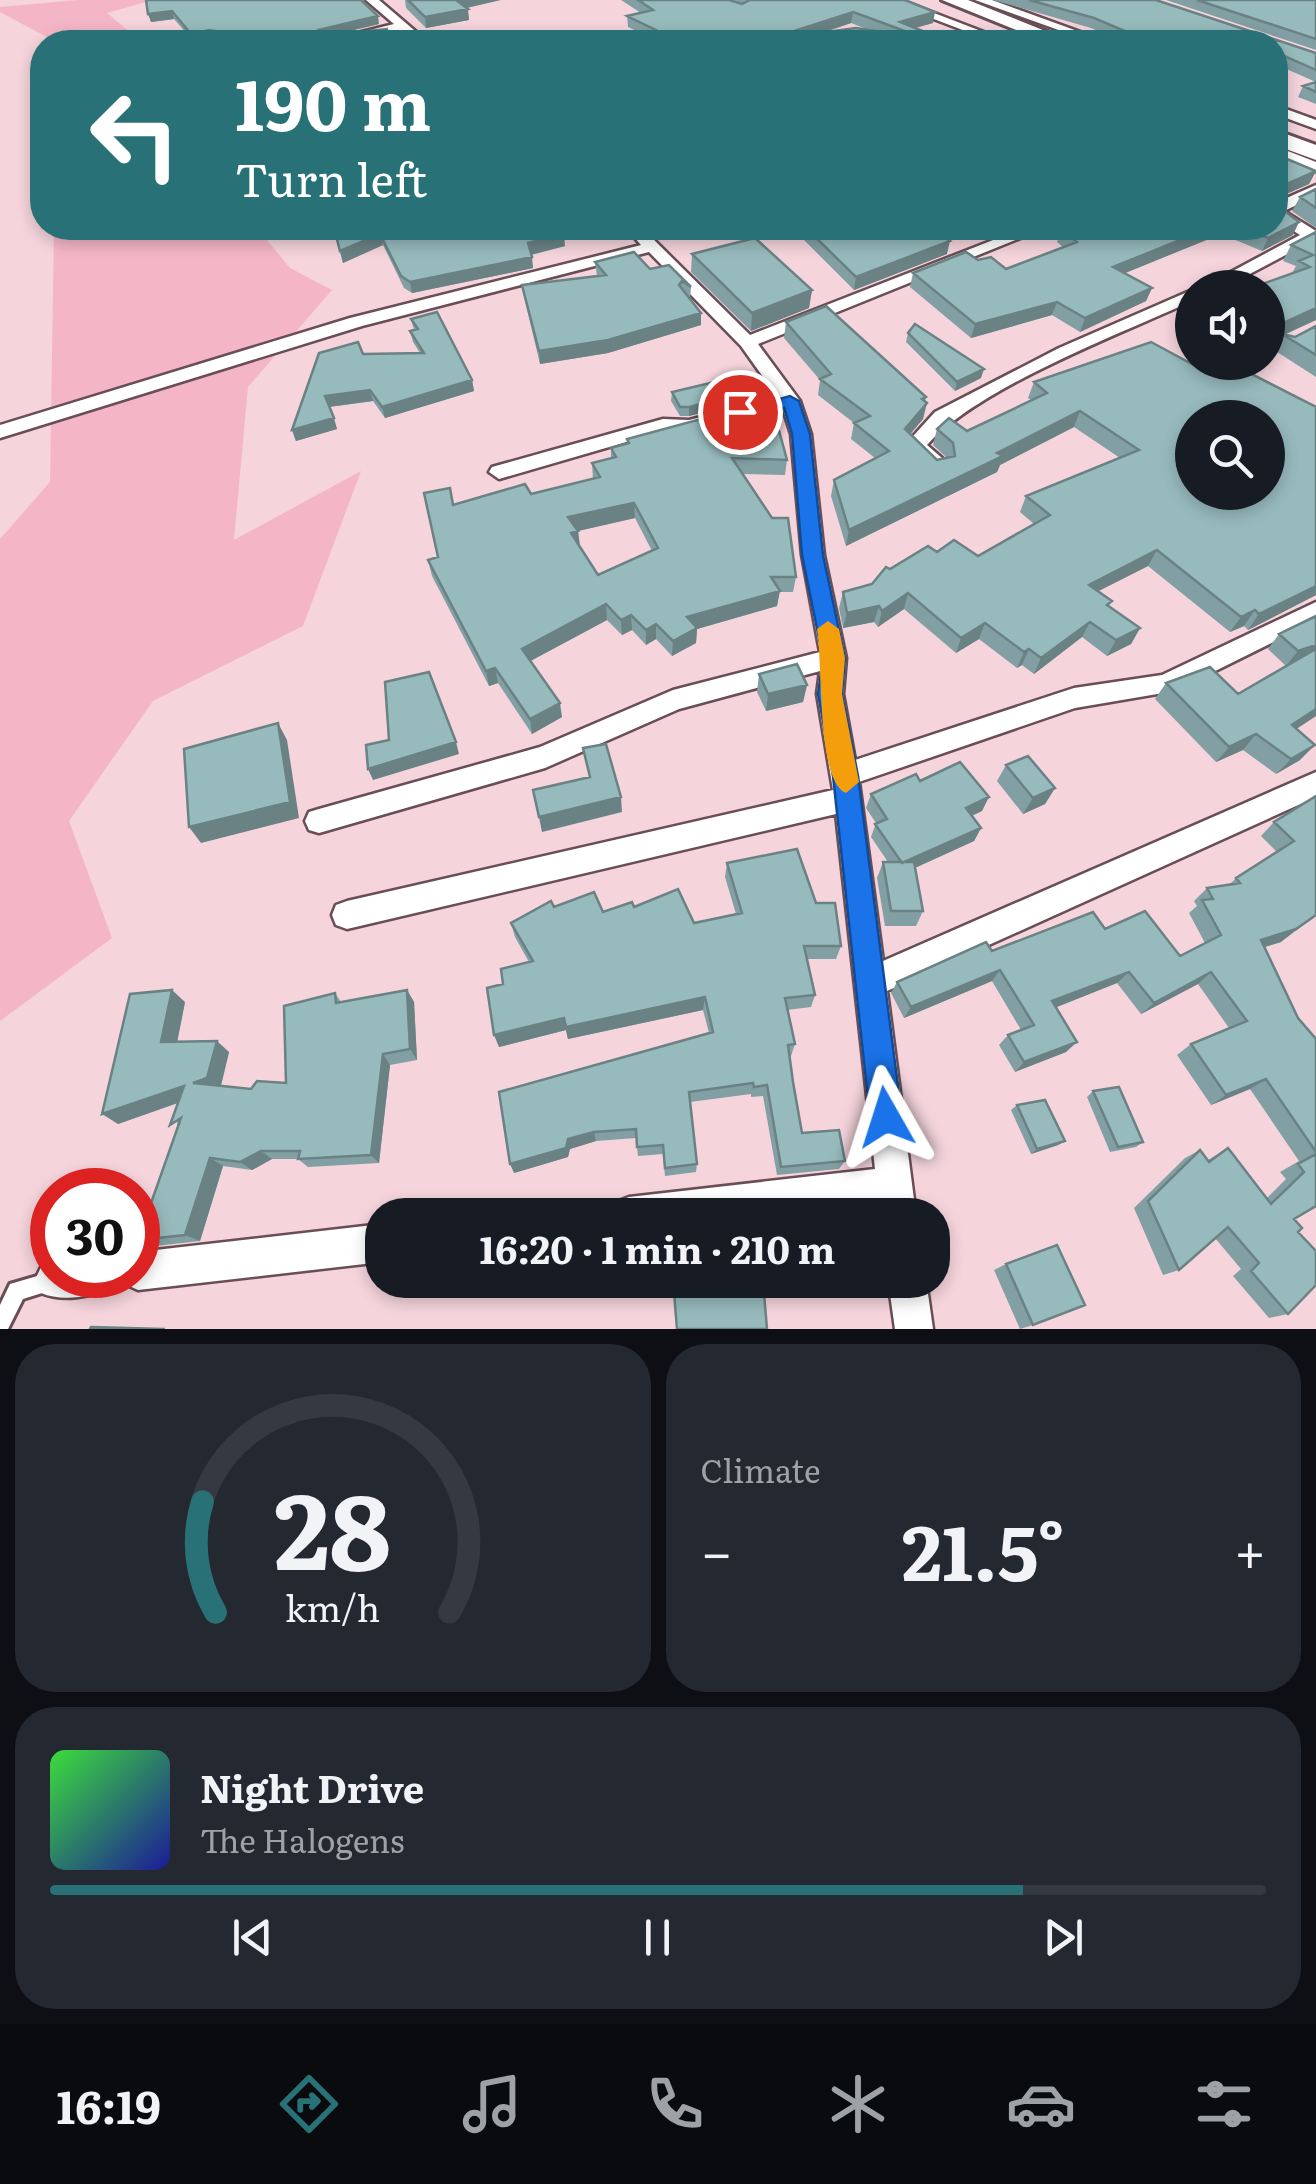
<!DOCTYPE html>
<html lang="en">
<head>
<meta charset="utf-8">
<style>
	:root { --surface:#171b24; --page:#242831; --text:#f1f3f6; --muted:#9ea1a6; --line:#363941; --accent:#287277 }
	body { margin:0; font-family:Literata,serif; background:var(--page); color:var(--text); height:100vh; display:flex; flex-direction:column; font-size:38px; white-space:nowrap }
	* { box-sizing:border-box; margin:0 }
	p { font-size:32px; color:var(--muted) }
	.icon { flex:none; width:55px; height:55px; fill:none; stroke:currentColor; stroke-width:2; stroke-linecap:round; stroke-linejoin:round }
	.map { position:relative; height:1329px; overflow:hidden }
	.sheet { display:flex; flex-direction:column; gap:15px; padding:15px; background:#0d0f14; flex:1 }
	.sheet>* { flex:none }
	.top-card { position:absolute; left:30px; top:30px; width:1258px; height:210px; border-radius:40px; box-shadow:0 5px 15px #0003; background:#287277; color:#fff; overflow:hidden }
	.buttons { position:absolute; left:1175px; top:270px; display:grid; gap:20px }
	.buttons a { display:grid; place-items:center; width:110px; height:110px; border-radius:50%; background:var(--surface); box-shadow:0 5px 15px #0003; font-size:50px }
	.speed { position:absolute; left:30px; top:1168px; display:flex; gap:20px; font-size:50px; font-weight:700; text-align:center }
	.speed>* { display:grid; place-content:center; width:130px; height:130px; border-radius:50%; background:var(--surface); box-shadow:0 5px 15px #0003; line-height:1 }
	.speed .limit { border:15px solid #d22; background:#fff; color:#111 }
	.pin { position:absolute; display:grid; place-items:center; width:85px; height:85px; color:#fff; margin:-42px; border:5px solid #fff; border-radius:50%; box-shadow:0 2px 10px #0007 }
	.me { position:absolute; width:110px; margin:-55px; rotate:354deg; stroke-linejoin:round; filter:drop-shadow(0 0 8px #0008) }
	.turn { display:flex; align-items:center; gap:35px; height:210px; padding:0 40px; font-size:45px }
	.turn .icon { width:130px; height:130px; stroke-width:2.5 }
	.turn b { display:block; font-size:70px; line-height:85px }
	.big { font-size:75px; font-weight:700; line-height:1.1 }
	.sheet .tile { flex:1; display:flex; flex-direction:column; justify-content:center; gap:15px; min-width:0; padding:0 35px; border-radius:40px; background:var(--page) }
	.sheet .dial { align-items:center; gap:0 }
	.dial svg { height:260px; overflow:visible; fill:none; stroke:var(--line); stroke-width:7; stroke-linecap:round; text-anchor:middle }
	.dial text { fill:var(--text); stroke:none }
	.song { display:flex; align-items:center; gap:30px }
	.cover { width:120px; height:120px; border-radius:15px; background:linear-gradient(135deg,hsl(120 70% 55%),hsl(240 70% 35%)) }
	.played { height:10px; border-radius:5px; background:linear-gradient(90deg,var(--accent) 80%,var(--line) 80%) }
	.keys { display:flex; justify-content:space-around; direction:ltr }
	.heat { display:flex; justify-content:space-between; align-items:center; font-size:55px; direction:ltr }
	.sheet .tiles { flex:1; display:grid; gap:15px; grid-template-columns:1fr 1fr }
	.tile:last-child { grid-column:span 2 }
	.trip { position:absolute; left:365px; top:1198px; width:585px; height:100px; border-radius:40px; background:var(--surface); box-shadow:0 5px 15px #0003; font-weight:700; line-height:100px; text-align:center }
	.dock { display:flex; height:160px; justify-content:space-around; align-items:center; background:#090b0e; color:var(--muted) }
	.dock .icon { width:70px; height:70px }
	.dock .current { color:var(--accent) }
	.dock b { font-size:45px; color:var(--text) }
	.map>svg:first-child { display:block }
</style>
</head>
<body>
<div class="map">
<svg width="1316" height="1329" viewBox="0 0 1316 1329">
	<rect width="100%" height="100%" fill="#f5d4dc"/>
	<path fill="#f4b6c6" d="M78,0H153L107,13L137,38L159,42H56L0,12V7Z
		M54,228H257L290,268L332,290L248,387L234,540L361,471L303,626L153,701L69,821L112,938L0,1021V539L50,482Z"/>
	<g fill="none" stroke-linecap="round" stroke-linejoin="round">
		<defs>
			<path id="service" d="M51,1272L52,1275H58L60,1281L58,1288L23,1299L8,1329H0V1305L10,1284Z"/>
			<path id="minor" d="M366,0H379L428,42H415L400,30L341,42H321L394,24Z
				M884,0H900L1010,42H994Z
				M975,0H992L1108,42H1092Z
				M1275,105L1316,120V129L1275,114Z
				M1275,146L1316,162V171L1275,155Z
				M1316,185V196L1284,211L1316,231V239L1223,288H1201L1300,235L1275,219V203Z
				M626,228H642L750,335L1024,228H1045L758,344L800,401L811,434L824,555L846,658L843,694L855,760L1074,688L1162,675L1316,602V621L1175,691L1075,708L859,782L883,961L1316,772V797L887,991L916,1215H880L879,1205L789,1215H611L616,1202L629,1197L875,1169L836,814L347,929L336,925L332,915L336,905L347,901L833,790L817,694L820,671L679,709L545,768L319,833L309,830L305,821L309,812L319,809L540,747L673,690L820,652L802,555L791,434L783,409L689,432L664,431L499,479L489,472L492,467L663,419L689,420L778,398L741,346L649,252L362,326L0,438V425L350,318L641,245Z
				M1192,290V301C1118,335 979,387 927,445L942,458V468H928L905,445L935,412L1059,348Z
				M382,1224V1262L138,1290L125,1284L121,1275H138V1252Z
				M52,1262V1275H118L112,1288C91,1297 62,1302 41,1293L35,1280L41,1267Z
				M888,1280H926L933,1329H895Z"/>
			<path id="trunk" d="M942,0H968L1073,42H1046Z
				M1275,130L1316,145V160L1275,145Z"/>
		</defs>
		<use href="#service" stroke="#694e55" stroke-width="6"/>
		<use href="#minor" stroke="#694e55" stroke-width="5"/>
		<use href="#trunk" stroke="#694e55" stroke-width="6"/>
		<use href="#service" fill="#fff" fill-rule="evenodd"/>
		<use href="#minor" fill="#fff" fill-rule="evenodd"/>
		<use href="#trunk" fill="#fff" fill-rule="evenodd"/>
	</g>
	<path fill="#82a0a3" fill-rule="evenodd" d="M146,0L379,24L337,34L388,29L389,37L363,42H228L212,38L194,42L174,19L151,22Z
		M405,0H501L467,8L469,20L426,28L406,8Z
		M621,0H750L933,23L915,28L950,42L645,35L628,27L627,16L641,13ZM851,23L869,30L826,32Z
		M993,0H1156L1316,53V82L1275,64V42H1125L1091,28Z
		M1166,0H1316V50Z
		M1316,82V104L1298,97L1303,86Z
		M1275,154L1316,171L1309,184L1279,197L1278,206L1293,235L1262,251L1221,234L1125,273L1152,288L1146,301L1080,332L1052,315L971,338L910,287L913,273L978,260L1006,269L1063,247L1057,242L1062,229L1067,228H1275Z
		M1316,189V228L1292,211L1300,197Z
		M334,228L565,246L531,255L533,268L412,293L404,288L383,245L343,263Z
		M797,228H931L947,254L854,290L800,236V230Z
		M1316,232V320L1284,335L1295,337L1316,326V377L1274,350L1282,335L1268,342V288L1292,273L1296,266L1283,261L1291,245Z
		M692,254L812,290L809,308L751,331L691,272Z
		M595,262L650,269L669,265L691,287L690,300L701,325L608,353L540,364L524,297L522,285L597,276Z
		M411,319L472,380L474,391L385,418L373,401L329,407L337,429L296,441L292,430L363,354L420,353L413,342L410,331L414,330Z
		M786,322L925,402L923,419L910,434L937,460L947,458L933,445L937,429L967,431L1031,400L1028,398L1034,382L1205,371L1316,407V595L1248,630L1244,626L1230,632L1148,566L1098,591L1109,607L1140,628L1131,644L1107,656L1082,637L1034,674L1022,665L1017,668L979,639L956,653L904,609L878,627L874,622L843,628L839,608L843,592L872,584L890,569L937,552L978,556L1034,524L1020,512L1026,496L1120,458L1074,427L1000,465L997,472L846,546L831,496L834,480L875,458L851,439L854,423L818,395L820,380L784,338Z
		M908,333L981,378L955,391L906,342Z
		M672,392L752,400L689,416H680L671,401Z
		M627,439L787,460L785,475L743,474L796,577L793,592H779L777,606L697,629L696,643L672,656L656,639L646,645L632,630L622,635L607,620L530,661L562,717L532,734L498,683L489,686L432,576L428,560L438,557L453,504L531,494L593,479L592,463L611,458V448L627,443ZM635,518L652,551L598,575L580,547L578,531Z
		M1316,616V716L1296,729L1300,760L1276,774L1243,750L1216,762L1155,699L1166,683L1238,694L1286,666L1268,649L1279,634Z
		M759,674L807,685L803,702L766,711L757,692Z
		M1006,765L1055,788L1045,804L1023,814L997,781Z
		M920,781L982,811L972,816L981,828L974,841L915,868L923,911L916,926H885L877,878L883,862H888L871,837L876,823L866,808L871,794Z
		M1316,796L1281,942L1265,947L1298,1018L1316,1039V1206L1294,1219L1298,1232L1288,1314L1269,1318L1233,1276L1241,1269L1215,1238L1179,1270L1163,1275L1134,1208L1185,1158L1200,1150L1208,1160L1228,1148L1267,1198L1286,1179L1280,1172L1299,1161L1250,1089L1211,1105L1177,1055L1191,1044L1229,1028L1198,984L1141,1014L1117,983L1056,1007L1066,1052L1015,1072L999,1045L1008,1035L1021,1030L992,981L904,1018L891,993L897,982L992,951L1105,929L1180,956L1205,943L1189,913L1197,906L1194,901L1207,888L1229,885L1236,878L1277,852L1261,836L1274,822Z
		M727,863L816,903L841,946L836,959H807L815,995L811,1007L787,1010L795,1044L791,1056H789L802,1133L845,1161L839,1169L777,1175L763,1096L751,1097V1094L690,1102L697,1164L696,1172L665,1176L663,1154L638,1156L636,1138L596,1141L570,1149L568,1157L514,1173L709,1033L703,1010L568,1039L566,1030L499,1047L503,984L529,962L515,937L511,923L554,907L603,912L634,907L694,923L736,914L725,877Z
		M407,990L414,1002L417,1060L390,1065L379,1163L308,1167L298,1159H272L252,1170L223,1166L200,1241L138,1248V1206H150L177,1130L178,1103L118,1124L185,1002L177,1042L229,1052L221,1086L251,1089L286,1083L335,993L341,1002Z
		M1093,1091L1143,1142L1136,1147L1110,1152L1087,1097Z
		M1017,1105L1065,1141L1058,1145L1031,1154L1011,1110Z
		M1006,1264L1033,1325L1020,1329L994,1270Z"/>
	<path fill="#6a8284" d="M455,0H500L457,10Z
		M468,9L469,20L426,28L425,17Z
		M172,11L174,19L151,22L148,14Z
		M853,12L851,23L793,42L794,31Z
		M935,12L933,23L904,31L900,22Z
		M378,16L379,24L320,38L316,36L318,30Z
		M388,29L389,37L363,42H350L349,37Z
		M209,30L212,38L194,42L191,34Z
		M1316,171L1309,184L1275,199L1280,187Z
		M1299,222L1293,235L1262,251L1268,238Z
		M1210,228H1224L1221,234L1108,280L1113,267Z
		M380,234L383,245L343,263L340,251Z
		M564,234L565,246L530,255L528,243Z
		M950,241L947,254L854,290L856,277Z
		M532,257L533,268L412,293L410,282Z
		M1152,288L1146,301L1080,332L1085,318Z
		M812,290L809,308L751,331L752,313Z
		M1057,302L1052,315L971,338L975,324Z
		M1316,308V320L1268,342V330Z
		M701,313V325L608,353L540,364L539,351Z
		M984,369L981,378L955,391L957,382Z
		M472,380L474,391L385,418L382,407Z
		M370,390L373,401L328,407L325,396Z
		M753,391L752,400L689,416V407Z
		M926,397L923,408L927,403L923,419L901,445L905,429L922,399Z
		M1080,411L1074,427L1000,465L997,472L846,546L849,530Z
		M334,418L337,429L296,441L292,430Z
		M634,503L635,518L569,533L568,517Z
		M578,531L580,547L571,533Z
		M1157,550L1148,566L1081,600L1089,585Z
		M1316,586V595L1248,630L1259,614Z
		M780,591L777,606L697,629L696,643L672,656L673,641L687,617Z
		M908,593L904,609L878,627L882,611Z
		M606,604L607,620L525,664L522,649Z
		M879,606L874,622L843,628L847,613Z
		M1255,610L1244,626L1230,632L1241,617Z
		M631,615L632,630L622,635L621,620Z
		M1090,622L1082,637L1034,674L1041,658Z
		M985,623L979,639L956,653L961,638Z
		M656,624V639L646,645V630Z
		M1140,628L1131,644L1107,656L1116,640Z
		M1316,645V656L1286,666L1298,651Z
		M1029,649L1022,665L1017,668L1024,652Z
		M495,668L498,683L489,686L486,671Z
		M807,685L803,702L766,711L768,694Z
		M560,703L562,717L532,734L530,719Z
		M1316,709V716L1278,741L1292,725Z
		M278,723L287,740L299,818L201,843L189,827Z
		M1256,734L1243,750L1216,762L1229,747Z
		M456,742L459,754L373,780L368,769Z
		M1315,745L1300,760L1276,774L1291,759Z
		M1055,788L1045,804L1023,814L1033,798Z
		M621,797L622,812L542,832L539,817Z
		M989,797L982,811L959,821L966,808Z
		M981,828L974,841L897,876L902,863Z
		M1316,915L1281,942L1247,952L1261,940Z
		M1000,970L992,981L904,1018L911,1007Z
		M1129,972L1117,983L1042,1013L1052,1001Z
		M1211,972L1198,984L1141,1014L1154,1003Z
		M172,990L185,1002L175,1053L161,1042Z
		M407,990L414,1002L417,1060L410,1049Z
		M705,997L703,1010L568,1039L566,1030L499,1047L494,1035L564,1018Z
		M217,1041L229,1052L220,1089L193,1083Z
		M1077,1042L1066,1052L1015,1072L1024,1062Z
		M383,1054L390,1065L379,1163L371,1155Z
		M1266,1079L1250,1089L1211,1105L1226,1095Z
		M184,1086L197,1096L118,1124L102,1114Z
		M594,1132L596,1141L570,1149L568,1157L514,1173L510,1164L568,1139Z
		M1065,1141L1058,1145L1031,1154L1037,1149Z
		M261,1151L272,1159L252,1170L240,1162Z
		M210,1158L223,1166L200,1241L185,1235Z"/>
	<path fill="#97babd" stroke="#6a8284" stroke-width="2.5" fill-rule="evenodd" d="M146,0H361L378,16L318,30L316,36L388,29L349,37L358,42H288L284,40L272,42H242L221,32L209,30L191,34L172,11L148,14Z
		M408,0H456L468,9L425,17Z
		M638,0H734L732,1L742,4L750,0H905L935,12L900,22L950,42H613L660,32L627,16L653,10ZM853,12L905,31L894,34L856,28L805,35L794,31Z
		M1029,0H1156L1316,53V70L1275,52V42H1161L1149,37L1141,38L1094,18Z
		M1197,0H1316V39Z
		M1316,82V92L1303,86Z
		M1275,154L1316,171L1280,187L1278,206L1299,222L1268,238L1243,228H1275Z
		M1316,189V208L1300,197Z
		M334,228H558L564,234L528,243L532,257L410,282L401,276L380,234L340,251Z
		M806,228H931L950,241L856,277Z
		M1067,228H1210L1113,267L1152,288L1085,318L1057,302L975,324L913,273L966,252L978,260L991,257L1006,269L1077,242L1062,229Z
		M1316,232V308L1268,330V288H1251L1310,267L1299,261L1313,255L1291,245Z
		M755,238L812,290L752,313L692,254Z
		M634,252L650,269L669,265L691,287L682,281L679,285L701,313L608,340L539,351L522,285L606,275L595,262Z
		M826,306L926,397L922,399L927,403L905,429L937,460L955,456L953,443L937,429L949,418L967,431L1047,393L1034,382L1151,342L1205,371L1219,362H1228L1316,407V586L1259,614L1255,610L1241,617L1157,550L1089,585L1112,601L1107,605L1140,628L1116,640L1090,622L1041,658L1029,649L1024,652L985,623L961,638L908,593L882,611L879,606L847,613L843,592L872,584L886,567L890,569L928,546L937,552L954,540L978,556L1050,515L1026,496L1139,450L1080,411L997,453L1003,456L849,530L834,480L889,451L854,423L870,416L820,379L831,374L786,322ZM1192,418H1268V492H1192Z
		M437,312L472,380L382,407L370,390L325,396L334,418L292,430L319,353L358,342L363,354L424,353L410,331L418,329L411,319Z
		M915,324L984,369L957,382L908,333Z
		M1316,326V355L1282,334L1295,337Z
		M744,375L753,391L689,407H680L672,392Z
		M764,402L778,427L787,460L732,458L772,518H788L796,577H771L780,591L687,617L697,628L673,641L656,624L646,630L631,615L621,620L606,604L522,649L560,703L530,719L495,668L486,671L428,560L438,557L424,493L450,488L453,505L525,484L531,494L600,477L592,463L616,457L611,448L629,443L627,439ZM634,503L658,548L598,575L571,533L578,531L568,517Z
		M1316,616V645L1298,651L1279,634Z
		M1314,650L1316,651V709L1292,725L1315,745L1291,759L1256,734L1229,747L1166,683L1210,667L1238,694Z
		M797,664L807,685L768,694L759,674Z
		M429,672L456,742L368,769L366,745L389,740L385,682Z
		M278,723L290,802L189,827L184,749Z
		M606,744L621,797L539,817L533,790L590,777L583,748Z
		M1028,756L1055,788L1033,798L1006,765Z
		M960,762L989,797L966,808L981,828L902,863L875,824L887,819L871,794L916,774L920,781Z
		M1316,796V915L1296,929L1261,940L1298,1018L1316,1039V1152L1266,1079L1226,1095L1191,1044L1247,1021L1211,972L1154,1003L1129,972L1052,1001L1077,1042L1024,1062L1008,1035L1034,1025L1000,970L911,1007L897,982L986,942L992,951L1093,912L1105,929L1145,911L1180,956L1221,935L1202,900L1213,899L1207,888L1240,883L1236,878L1294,841L1274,822Z
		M797,849L816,903H835L841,946H804L815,995L785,998L795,1044L788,1045L793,1082L802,1133L839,1130L845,1161L781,1167L767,1085L754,1087L753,1083L689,1092L697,1164L665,1168L663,1145L637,1147L636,1129L594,1132L568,1139L566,1148L510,1164L499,1092L713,1032L705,997L566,1027L564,1018L494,1035L487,988L503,984L501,969L533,961L511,923L551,901L554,907L594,892L603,912L632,902L634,907L678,889L694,923L742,913L727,863Z
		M883,862H914L923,911H891Z
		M172,990L161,1042L217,1041L207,1078L193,1083L251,1089L257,1081L286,1083L284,1006L335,993L336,1003L407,990L410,1049L383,1054L371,1155L298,1159L300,1151H261L240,1162L210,1158L185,1235L138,1240V1206H150L181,1118L170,1125L184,1086L102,1114L130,994Z
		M1119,1087L1143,1142L1118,1147L1093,1091Z
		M1045,1100L1065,1141L1037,1149L1017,1105Z
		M1228,1148L1271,1204L1304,1172L1298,1164L1316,1154V1206L1294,1219L1302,1228L1298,1232L1316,1251V1285L1288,1314L1251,1271L1259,1263L1228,1227L1179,1270L1148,1201L1200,1150L1209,1162Z
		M1057,1245L1085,1305L1033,1325L1006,1264Z
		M673,1280H732L734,1296L764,1293L767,1329H677Z
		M91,1327L164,1329H165H90Z"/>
	<path fill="#1a73e8" stroke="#114b97" stroke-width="2.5" d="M790,396L799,401L810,434L823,555L845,658L842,694L858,776L902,1117L897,1128L886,1133L875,1128L870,1117L833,776L818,694L823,658L802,555L792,434L784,408L740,417L732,412Z"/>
	<path fill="#f59e0b" d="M828,621L839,629L845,658L842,694L859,782L846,793C816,782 823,659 817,629Z"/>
</svg>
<div class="buttons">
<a><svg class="icon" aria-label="sound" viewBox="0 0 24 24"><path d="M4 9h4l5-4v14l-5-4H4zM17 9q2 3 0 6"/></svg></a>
<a><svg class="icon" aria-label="search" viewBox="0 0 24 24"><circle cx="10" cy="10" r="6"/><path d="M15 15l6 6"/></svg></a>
</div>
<div class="speed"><div class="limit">30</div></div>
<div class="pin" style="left:740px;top:412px;background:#d93025"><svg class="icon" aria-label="arrive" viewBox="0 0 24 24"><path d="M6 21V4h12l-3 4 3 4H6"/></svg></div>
<svg class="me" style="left:886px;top:1117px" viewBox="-20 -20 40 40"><path d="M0-17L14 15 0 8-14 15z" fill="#1a73e8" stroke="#fff" stroke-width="4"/></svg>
<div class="trip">16:20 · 1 min · 210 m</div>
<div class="top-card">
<div class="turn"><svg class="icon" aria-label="left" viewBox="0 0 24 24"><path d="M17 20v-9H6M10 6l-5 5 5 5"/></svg><div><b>190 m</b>Turn left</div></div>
</div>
</div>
<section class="sheet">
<div class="tiles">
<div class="tile dial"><svg viewBox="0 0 100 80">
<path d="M14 69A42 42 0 1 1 86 69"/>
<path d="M14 69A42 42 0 0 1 10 35" stroke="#287277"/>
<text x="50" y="56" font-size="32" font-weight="700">28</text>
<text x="50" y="72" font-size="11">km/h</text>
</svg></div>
<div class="tile"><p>Climate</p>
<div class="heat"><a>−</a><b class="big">21.5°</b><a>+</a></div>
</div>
<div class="tile">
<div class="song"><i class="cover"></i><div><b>Night Drive</b><p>The Halogens</p></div></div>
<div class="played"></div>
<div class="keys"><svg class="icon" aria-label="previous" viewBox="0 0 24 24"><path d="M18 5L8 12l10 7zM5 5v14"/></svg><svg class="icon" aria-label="pause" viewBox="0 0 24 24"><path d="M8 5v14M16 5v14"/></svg><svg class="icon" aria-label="next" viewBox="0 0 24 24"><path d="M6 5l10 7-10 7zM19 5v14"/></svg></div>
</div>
</div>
</section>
<nav class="dock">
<b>16:19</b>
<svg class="icon current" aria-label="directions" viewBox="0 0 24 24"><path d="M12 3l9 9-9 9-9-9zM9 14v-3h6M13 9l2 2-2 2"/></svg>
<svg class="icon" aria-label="music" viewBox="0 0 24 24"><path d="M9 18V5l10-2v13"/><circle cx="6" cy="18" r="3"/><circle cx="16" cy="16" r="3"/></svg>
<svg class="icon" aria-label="phone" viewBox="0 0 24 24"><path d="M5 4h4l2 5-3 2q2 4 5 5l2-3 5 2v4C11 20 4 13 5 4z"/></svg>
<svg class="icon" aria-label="climate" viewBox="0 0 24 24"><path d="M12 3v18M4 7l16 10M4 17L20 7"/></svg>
<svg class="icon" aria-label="car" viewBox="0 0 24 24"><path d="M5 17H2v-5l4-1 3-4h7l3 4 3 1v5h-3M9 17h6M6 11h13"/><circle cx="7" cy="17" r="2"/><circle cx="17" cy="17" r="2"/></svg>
<svg class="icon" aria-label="filters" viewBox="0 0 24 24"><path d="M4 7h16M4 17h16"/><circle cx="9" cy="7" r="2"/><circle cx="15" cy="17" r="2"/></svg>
</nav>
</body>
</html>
